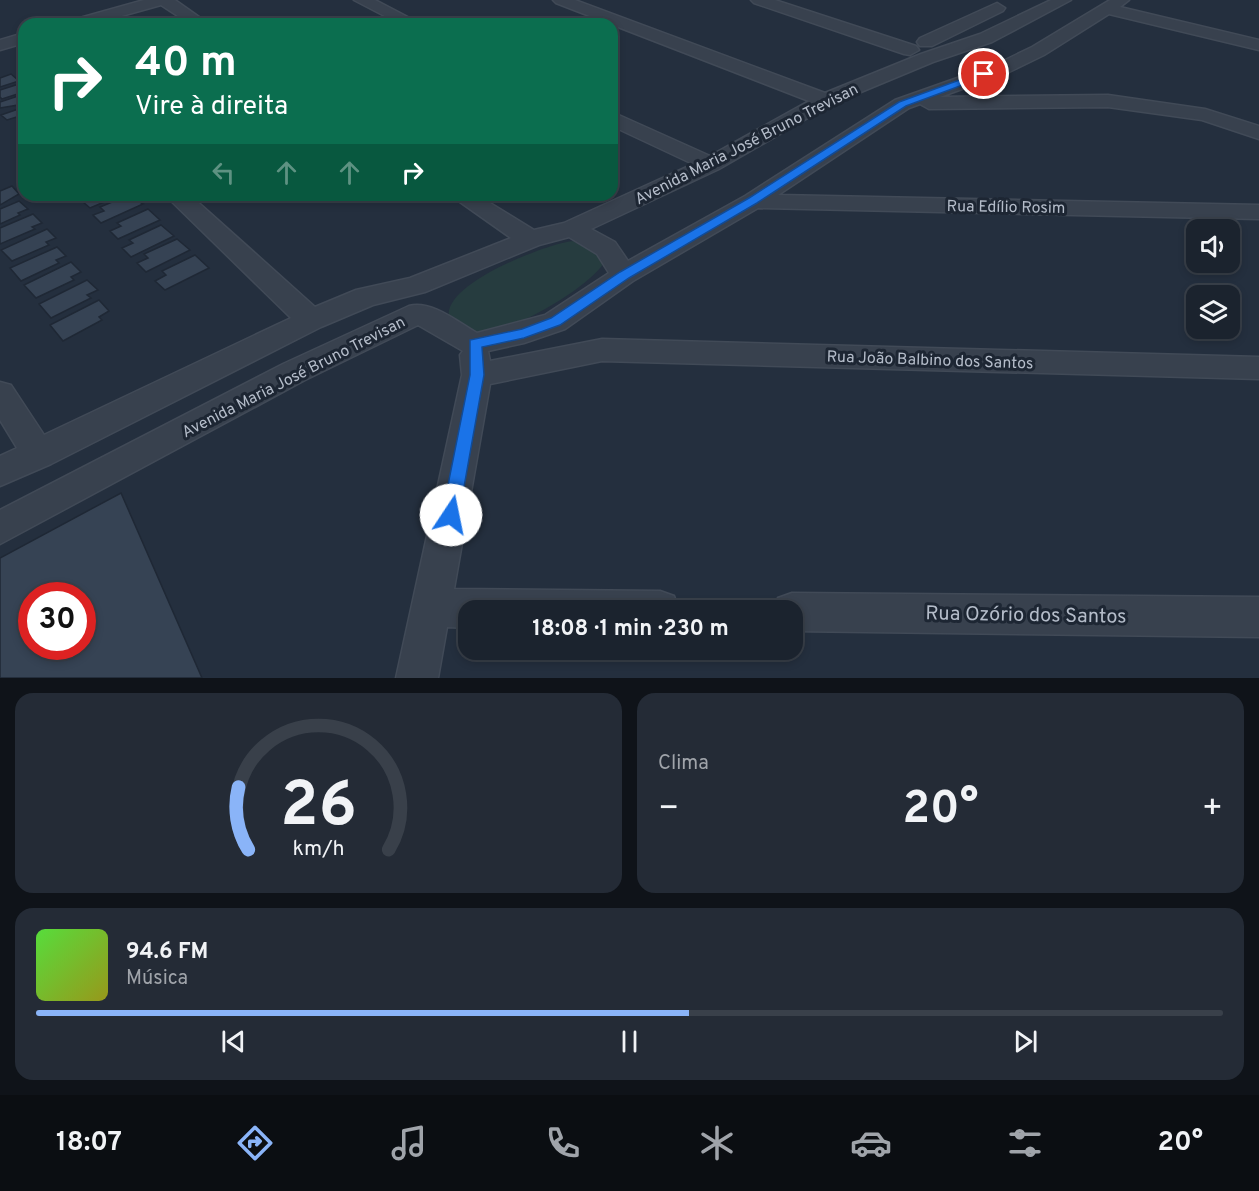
<!DOCTYPE html>
<html lang="pt">
<head>
<meta charset="utf-8">
<style>
	:root { --surface:#1b232e; --page:#242b36; --text:#f1f3f6; --muted:#a0a4aa; --line:#39404a; --accent:#8ab4f8 }
	body { margin:0; font-family:Overpass,sans-serif; background:var(--page); color:var(--text); height:100vh; display:flex; flex-direction:column; font-size:22px; white-space:nowrap }
	* { box-sizing:border-box; margin:0 }
	p { font-size:20px; color:var(--muted) }
	.icon { flex:none; width:33px; height:33px; fill:none; stroke:currentColor; stroke-width:2; stroke-linecap:round; stroke-linejoin:round }
	.map { position:relative; height:678px; overflow:hidden }
	.drawer { display:flex; flex-direction:column; gap:15px; padding:15px; background:#0f1319; flex:1 }
	.drawer>* { flex:none }
	.hud { position:absolute; left:18px; top:18px; width:600px; height:183px; border-radius:18px; box-shadow:0 3px 9px #0003,0 0 0 2px var(--line); background:#0b6e4f; color:#fff; overflow:hidden }
	.buttons { position:absolute; left:1186px; top:219px; display:grid; gap:12px }
	.buttons a { display:grid; place-items:center; width:54px; height:54px; border-radius:12px; background:var(--surface); box-shadow:0 3px 9px #0003,0 0 0 2px var(--line); font-size:30px }
	.speed { position:absolute; left:18px; top:582px; display:flex; gap:12px; font-size:30px; font-weight:700; text-align:center }
	.speed>* { display:grid; place-content:center; width:78px; height:78px; border-radius:50%; background:var(--surface); box-shadow:0 3px 9px #0003,0 0 0 2px var(--line); line-height:1 }
	.speed .limit { border:9px solid #d22; background:#fff; color:#111 }
	.pin { position:absolute; display:grid; place-items:center; width:51px; height:51px; color:#fff; margin:-26px; border:3px solid #fff; border-radius:50%; box-shadow:0 2px 6px #0007 }
	.me { position:absolute; width:66px; margin:-33px; rotate:11deg; stroke-linejoin:round; filter:drop-shadow(0 0 4px #0008) }
	.turn { display:flex; align-items:center; gap:21px; height:126px; padding:0 18px; font-size:27px }
	.turn .icon { width:78px; height:78px; stroke-width:2.5 }
	.turn b { display:block; font-size:42px; line-height:51px }
	.lanes { display:flex; align-items:center; height:57px; padding:0 18px; background:#0003; justify-content:center; gap:30px; direction:ltr }
	.lanes .off { opacity:.35 }
	.big { font-size:45px; font-weight:700; line-height:1.1 }
	.drawer .widget { flex:1; display:flex; flex-direction:column; justify-content:center; gap:9px; min-width:0; padding:0 21px; border-radius:18px; background:var(--page) }
	.drawer .dial { align-items:center; gap:0 }
	.dial svg { height:156px; overflow:visible; fill:none; stroke:var(--line); stroke-width:7; stroke-linecap:round; text-anchor:middle }
	.dial text { fill:var(--text); stroke:none }
	.song { display:flex; align-items:center; gap:18px }
	.cover { width:72px; height:72px; border-radius:9px; background:linear-gradient(135deg,hsl(110 70% 55%),hsl(60 70% 35%)) }
	.played { height:6px; border-radius:3px; background:linear-gradient(90deg,var(--accent) 55%,var(--line) 55%) }
	.keys { display:flex; justify-content:space-around; direction:ltr }
	.heat { display:flex; justify-content:space-between; align-items:center; font-size:33px; direction:ltr }
	.drawer .tiles { flex:1; display:grid; gap:15px; grid-template-columns:1fr 1fr }
	.widget:last-child { grid-column:span 2 }
	.trip { position:absolute; left:458px; top:600px; width:345px; height:60px; border-radius:18px; background:var(--surface); box-shadow:0 3px 9px #0003,0 0 0 2px var(--line); font-weight:700; line-height:60px; text-align:center }
	.tabs { display:flex; height:96px; justify-content:space-around; align-items:center; background:#0b0e12; color:var(--muted) }
	.tabs .icon { width:42px; height:42px }
	.tabs .on { color:var(--accent) }
	.tabs b { font-size:27px; color:var(--text) }
	.map>svg:first-child { display:block }
</style>
</head>
<body>
<div class="map">
<svg width="1259" height="678" viewBox="0 0 1259 678">
	<rect width="100%" height="100%" fill="#242f3e"/>
	<path fill="#263c3f" d="M573,241L597,253L603,264C587,290 477,358 452,324C427,289 548,243 573,241Z"/>
	<path fill="#364354" stroke="#1f2835" stroke-width="1.5" fill-rule="evenodd" d="M11,74L19,81L0,87V78Z
		M22,83L24,92L2,99L0,97V90Z
		M24,94V104L0,108V102Z
		M24,107V118L19,120L17,117L7,120L1,115Z
		M12,186L19,194L0,205V191Z
		M91,195H121L90,208L82,201L93,197Z
		M129,195L143,204L101,223L93,215L104,211L100,207Z
		M19,201L28,209L18,213L20,215L0,224V209Z
		M148,209L160,220L118,239L110,231L121,226L117,223Z
		M33,214L42,223L32,227L35,229L0,244V228Z
		M161,225L174,236L131,257L122,248L133,243L129,240Z
		M47,229L56,238L46,242L49,245L12,261L1,250Z
		M177,239L190,250L146,272L137,263L148,258L144,254Z
		M57,247L66,256L56,260L59,263L21,281L10,268Z
		M195,255L209,268L165,290L155,281L166,275L162,271Z
		M71,262L81,272L71,277L74,280L36,298L24,285Z
		M87,280L98,290L87,295L91,298L51,318L39,304Z
		M99,300L109,311L99,317L102,320L63,341L50,325Z
		M121,493L202,678H0V558ZM32,596H82V646H32Z"/>
	<g fill="none" stroke-linecap="round" stroke-linejoin="round">
		<defs>
			<path id="minor" d="M144,0H175L209,24H190L161,5L93,24H67L69,21Z
				M354,0H375L421,24H400Z
				M553,0H575L825,93L921,54L980,34L1051,0H1071L992,42L933,62L832,104L719,169L591,229L615,242L628,261L745,196L895,100L997,64L1032,47L1110,0H1129L1120,7L1259,40V50L1109,14L1044,55L1009,72L940,97L1108,95L1205,109L1259,126V139L1202,120L1108,107L929,109L920,104L909,108L778,195L1259,205V219L758,208L633,281L565,329L524,343L488,351L490,361L602,339L1259,357V379L602,361L490,384L454,589L660,591L674,596L679,610H468V628L447,627L438,678H396L462,375L460,355L463,351L418,325L305,380L0,544V510L283,364L409,306C431,300 458,322 477,333L545,315L609,273L597,254L569,237L539,245L425,292L373,305L321,327L51,464L0,486V456L17,448L0,420V382L11,385L44,435L291,318L165,195H190L315,307L356,290L410,278L511,238L450,195H477L534,230L564,223L693,164L612,126V112L710,156L809,101L556,3Z
				M751,0H775L916,46L919,50L910,55L904,54L754,3Z
				M997,3L1005,8L1003,11L932,46H920L917,42L920,38Z
				M24,33V43L0,50V40Z
				M792,593L1259,597V637L792,631V610H773L778,598Z"/>
		</defs>
		<use href="#minor" stroke="#414a57" stroke-width="3"/>
		<use href="#minor" fill="#38414e" fill-rule="evenodd"/>
	</g>
	<path fill="#1a73e8" stroke="#114b97" stroke-width="1.5" d="M984,71L988,74L987,76L906,106L757,203L629,278L560,325L524,338L482,347L484,375L459,515L457,520L451,522L445,520L442,515L470,375V340L522,329L551,318L620,272L749,198L899,102Z"/>
	<g text-anchor="middle" stroke-width="6" stroke-linejoin="round" paint-order="stroke">
		<g font-size="16" fill="#b4bcc9" stroke="#1d2633">
			<text transform="translate(746 143) rotate(-27)" y="6">Avenida Maria José Bruno Trevisan</text>
			<text transform="translate(1006 206) rotate(1)" y="6">Rua Edílio Rosim</text>
			<text transform="translate(930 359) rotate(2)" y="6">Rua João Balbino dos Santos</text>
			<text transform="translate(293 376) rotate(-27)" y="6">Avenida Maria José Bruno Trevisan</text>
		</g>
		<g font-size="20" fill="#b4bcc9" stroke="#1d2633">
			<text transform="translate(1026 614) rotate(1)" y="7">Rua Ozório dos Santos</text>
		</g>
	</g>
</svg>
<div class="buttons">
<a><svg class="icon" aria-label="sound" viewBox="0 0 24 24"><path d="M4 9h4l5-4v14l-5-4H4zM17 9q2 3 0 6"/></svg></a>
<a><svg class="icon" aria-label="layers" viewBox="0 0 24 24"><path d="M12 4l9 5-9 5-9-5zM3 14l9 5 9-5"/></svg></a>
</div>
<div class="speed"><div class="limit">30</div></div>
<div class="pin" style="left:984px;top:74px;background:#d93025"><svg class="icon" aria-label="arrive" viewBox="0 0 24 24"><path d="M6 21V4h12l-3 4 3 4H6"/></svg></div>
<svg class="me" style="left:451px;top:515px" viewBox="-20 -20 40 40"><circle r="19" fill="#fff"/><path d="M0-13L10 11 0 6-10 11z" fill="#1a73e8"/></svg>
<div class="trip">18:08 · 1 min · 230 m</div>
<div class="hud">
<div class="turn"><svg class="icon" aria-label="right" viewBox="0 0 24 24"><path d="M7 20v-9h11M14 6l5 5-5 5"/></svg><div><b>40 m</b>Vire à direita</div></div>
<div class="lanes"><svg class="icon off" aria-label="left" viewBox="0 0 24 24"><path d="M17 20v-9H6M10 6l-5 5 5 5"/></svg><svg class="icon off" aria-label="ahead" viewBox="0 0 24 24"><path d="M12 20V5M6 11l6-6 6 6"/></svg><svg class="icon off" aria-label="ahead" viewBox="0 0 24 24"><path d="M12 20V5M6 11l6-6 6 6"/></svg><svg class="icon" aria-label="right" viewBox="0 0 24 24"><path d="M7 20v-9h11M14 6l5 5-5 5"/></svg></div>
</div>
</div>
<section class="drawer">
<div class="tiles">
<div class="widget dial"><svg viewBox="0 0 100 80">
<path d="M14 69A42 42 0 1 1 86 69"/>
<path d="M14 69A42 42 0 0 1 9 37" stroke="#8ab4f8"/>
<text x="50" y="56" font-size="32" font-weight="700">26</text>
<text x="50" y="72" font-size="11">km/h</text>
</svg></div>
<div class="widget"><p>Clima</p>
<div class="heat"><a>−</a><b class="big">20°</b><a>+</a></div>
</div>
<div class="widget">
<div class="song"><i class="cover"></i><div><b>94.6 FM</b><p>Música</p></div></div>
<div class="played"></div>
<div class="keys"><svg class="icon" aria-label="previous" viewBox="0 0 24 24"><path d="M18 5L8 12l10 7zM5 5v14"/></svg><svg class="icon" aria-label="pause" viewBox="0 0 24 24"><path d="M8 5v14M16 5v14"/></svg><svg class="icon" aria-label="next" viewBox="0 0 24 24"><path d="M6 5l10 7-10 7zM19 5v14"/></svg></div>
</div>
</div>
</section>
<nav class="tabs">
<b>18:07</b>
<svg class="icon on" aria-label="directions" viewBox="0 0 24 24"><path d="M12 3l9 9-9 9-9-9zM9 14v-3h6M13 9l2 2-2 2"/></svg>
<svg class="icon" aria-label="music" viewBox="0 0 24 24"><path d="M9 18V5l10-2v13"/><circle cx="6" cy="18" r="3"/><circle cx="16" cy="16" r="3"/></svg>
<svg class="icon" aria-label="phone" viewBox="0 0 24 24"><path d="M5 4h4l2 5-3 2q2 4 5 5l2-3 5 2v4C11 20 4 13 5 4z"/></svg>
<svg class="icon" aria-label="climate" viewBox="0 0 24 24"><path d="M12 3v18M4 7l16 10M4 17L20 7"/></svg>
<svg class="icon" aria-label="car" viewBox="0 0 24 24"><path d="M5 17H2v-5l4-1 3-4h7l3 4 3 1v5h-3M9 17h6M6 11h13"/><circle cx="7" cy="17" r="2"/><circle cx="17" cy="17" r="2"/></svg>
<svg class="icon" aria-label="filters" viewBox="0 0 24 24"><path d="M4 7h16M4 17h16"/><circle cx="9" cy="7" r="2"/><circle cx="15" cy="17" r="2"/></svg>
<b>20°</b>
</nav>
</body>
</html>
